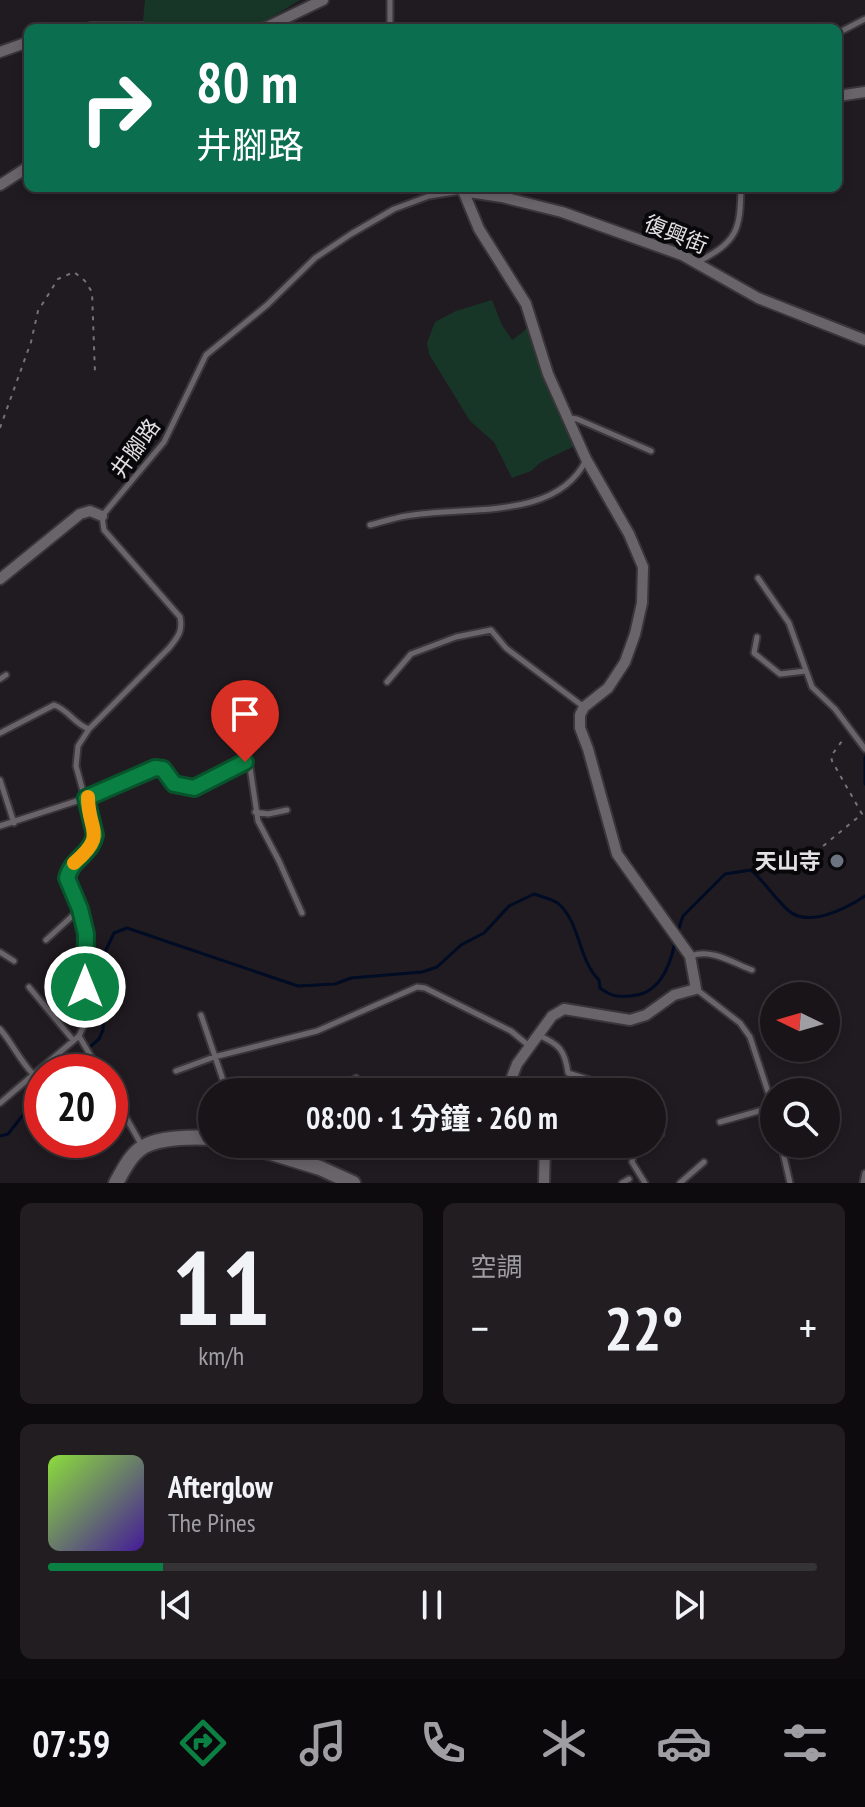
<!DOCTYPE html>
<html lang="zh-TW">
<head>
<meta charset="utf-8">
<style>
	:root { --surface:#181418; --page:#211d21; --text:#f1f3f6; --muted:#9f9ea2; --line:#363337; --accent:#0b8043 }
	body { margin:0; font-family:"PT Sans Narrow","Noto Sans TC",sans-serif; background:var(--page); color:var(--text); height:100vh; display:flex; flex-direction:column; font-size:30px; white-space:nowrap }
	* { box-sizing:border-box; margin:0 }
	p { font-size:26px; color:var(--muted) }
	.icon { flex:none; width:44px; height:44px; fill:none; stroke:currentColor; stroke-width:2; stroke-linecap:round; stroke-linejoin:round }
	.map { position:relative; height:1183px; overflow:hidden }
	.drawer { display:flex; flex-direction:column; gap:20px; padding:20px; background:#0d0b0d; flex:1 }
	.drawer>* { flex:none }
	.guide { position:absolute; left:24px; top:24px; width:818px; height:168px; border-radius:12px; box-shadow:0 4px 12px #0003,0 0 0 2px var(--line); background:#0b6e4f; color:#fff; overflow:hidden }
	.needle { width:52px; rotate:275deg }
	.fabs { position:absolute; left:760px; top:982px; display:grid; gap:16px }
	.fabs a { display:grid; place-items:center; width:80px; height:80px; border-radius:50%; background:var(--surface); box-shadow:0 4px 12px #0003,0 0 0 2px var(--line); font-size:40px }
	.speed { position:absolute; left:24px; top:1054px; display:flex; gap:16px; font-size:40px; font-weight:700; text-align:center }
	.speed>* { display:grid; place-content:center; width:104px; height:104px; border-radius:50%; background:var(--surface); box-shadow:0 4px 12px #0003,0 0 0 2px var(--line); line-height:1 }
	.speed .limit { border:12px solid #d22; background:#fff; color:#111 }
	.pin { position:absolute; display:grid; place-items:center; width:68px; height:68px; color:#fff; margin:-82px -34px; border-radius:50% 50% 50% 0; rotate:-45deg; box-shadow:0 0 8px #0007 }
	.pin .icon { rotate:45deg }
	.me { position:absolute; width:88px; margin:-44px; rotate:0deg; stroke-linejoin:round; filter:drop-shadow(0 0 6px #0008) }
	.turn { display:flex; align-items:center; gap:28px; height:168px; padding:0 40px; font-size:36px }
	.turn .icon { width:104px; height:104px; stroke-width:2.5 }
	.turn b { display:block; font-size:56px; line-height:68px }
	.big { font-size:60px; font-weight:700; line-height:1.1 }
	.drawer .card { flex:1; display:flex; flex-direction:column; justify-content:center; gap:12px; min-width:0; padding:0 28px; border-radius:12px; background:var(--page) }
	.drawer .dial { align-items:center; gap:0 }
	.dial b { font-size:104px; line-height:1 }
	.song { display:flex; align-items:center; gap:24px }
	.cover { width:96px; height:96px; border-radius:12px; background:linear-gradient(135deg,hsl(90 70% 55%),hsl(260 70% 35%)) }
	.played { height:8px; border-radius:4px; background:linear-gradient(90deg,var(--accent) 15%,var(--line) 15%) }
	.keys { display:flex; justify-content:space-around; direction:ltr }
	.heat { display:flex; justify-content:space-between; align-items:center; font-size:44px; direction:ltr }
	.drawer .tiles { flex:1; display:grid; gap:20px; grid-template-columns:1fr 1fr }
	.card:last-child { grid-column:span 2 }
	.trip { position:absolute; left:198px; top:1078px; width:468px; height:80px; border-radius:40px; background:var(--surface); box-shadow:0 4px 12px #0003,0 0 0 2px var(--line); font-weight:700; line-height:80px; text-align:center }
	.menu { display:flex; height:128px; justify-content:space-around; align-items:center; background:#0a080a; color:var(--muted) }
	.menu .icon { width:56px; height:56px }
	.menu .current { color:var(--accent) }
	.menu b { font-size:36px; color:var(--text) }
	.map>svg:first-child { display:block }
</style>
</head>
<body>
<div class="map">
<svg width="865" height="1183" viewBox="0 0 865 1183">
	<rect width="100%" height="100%" fill="#201b20"/>
	<path fill="#173628" d="M145,0H300L254,28H176L143,22Z
		M492,300L502,325L512,340L523,332L533,320L579,444L541,462L531,471L512,478L494,442L470,421L429,354L427,343L435,322L456,311Z"/>
	<g fill="none" stroke-linecap="round" stroke-linejoin="round">
		<path stroke="#000b24" stroke-width="3" d="M865,757V784
			M677,934L683,916L725,874L751,870C765,882 775,899 789,911C809,928 847,908 865,896
			M61,1072L99,1039L103,1030L106,950L114,933L127,928L298,986L335,984L351,978L422,972L437,967L461,945L484,933L509,906L534,894C542,897 553,899 559,904C581,925 578,959 599,980L600,988C611,996 616,997 630,996C659,995 670,967 675,942
			M0,1136L8,1134L42,1091"/>
		<defs>
			<path id="service" d="M390,0V28
				M838,33L865,19
				M698,262C738,241 740,230 741,188
				M569,418L577,419L651,451
				M370,525C382,522 394,518 406,516C463,505 556,522 586,460
				M758,578L789,623L812,687L835,709L865,749
				M757,637L754,653L780,674L806,671
				M0,679L6,675
				M387,682L411,654L456,637L491,630L506,648L584,707
				M0,733L54,705C69,710 74,724 89,729
				M0,780L14,823
				M255,812L268,814L287,810
				M0,826L86,798L155,768L163,769L174,784L194,788L245,762L250,767L258,821L279,861L302,913
				M46,940L80,909
				M0,952L14,961
				M691,956C711,948 733,963 752,970
				M29,987L73,1040
				M696,989L740,1023L750,1037L774,1110
				M201,1015L227,1092
				M0,1029C12,1043 19,1059 32,1073
				M538,1035C559,1044 565,1050 568,1073L590,1080
				M79,1036L100,1072
				M176,1071L214,1057L317,1031L417,987L425,988L511,1031L528,1045
				M110,1089L141,1144
				M334,1092L356,1078
				M0,1103L79,1036L83,1027L85,1016L86,934L80,909L67,878L71,865L91,849L95,835L76,766L78,746L89,729L169,648C178,637 183,631 180,617L104,530L102,516L164,442L206,355L267,305L315,258L351,234L394,209L429,196L461,191
				M720,1122L773,1107
				M652,1141L661,1134
				M781,1144L790,1183
				M622,1183L629,1179
				M645,1183L632,1162L634,1154L647,1144
				M680,1183L704,1162
				M863,1183L865,1173"/>
			<path id="minor" d="M91,28H142
				M265,28L323,0
				M0,52L28,42
				M838,96L865,92
				M0,185L28,167
				M462,188L479,229L526,304L548,374L586,459L629,534L643,567L642,603L635,634L625,662L608,688L584,707L580,715V728L588,749L617,854L690,956L696,989L674,995L646,1015L630,1020L564,1009L552,1016L517,1064L512,1077L514,1092
				M462,191L502,197L562,212L682,255L758,298L865,340
				M0,579L80,514L90,511L102,516
				M544,1183L545,1144"/>
			<path id="tertiary" d="M242,1144L320,1168L353,1183
				M116,1183C123,1171 130,1155 143,1147C161,1137 192,1137 212,1138"/>
		</defs>
		<use href="#service" stroke="#39363a" stroke-width="9"/>
		<use href="#minor" stroke="#39363a" stroke-width="14"/>
		<use href="#tertiary" stroke="#39363a" stroke-width="18"/>
		<path stroke="#767276" stroke-width="2" stroke-dasharray="4 6" stroke-linecap="butt" d="M0,428L31,342L38,311L58,279L74,272L85,281L92,292L95,373
			M800,865L862,814L832,761L831,756L845,737"/>
		<use href="#service" stroke="#69646a" stroke-width="5"/>
		<use href="#minor" stroke="#69646a" stroke-width="10"/>
		<use href="#tertiary" stroke="#69646a" stroke-width="14"/>
	</g>
	<g fill="none" stroke-linecap="round" stroke-linejoin="round">
		<defs>
			<path id="route" d="M85,987L86,934L80,909L67,878C72,858 90,856 95,835L86,798L155,768L163,769L174,784L194,788L245,762"/>
		</defs>
		<use href="#route" stroke="#07532c" stroke-width="20"/>
		<use href="#route" stroke="#0b8043" stroke-width="14"/>
		<path stroke="#f59e0b" stroke-width="14" d="M74,863C108,834 88,832 88,797"/>
	</g>
	<circle fill="#6b7280" stroke="#080709" stroke-width="3" cx="837" cy="861" r="8"/>
	<g text-anchor="middle" stroke-width="8" stroke-linejoin="round" paint-order="stroke">
		<g font-size="22" fill="#e4e1e4" stroke="#080709">
			<text transform="translate(676 234) rotate(22)" y="8">復興街</text>
			<text transform="translate(135 448) rotate(-54)" y="8">井腳路</text>
		</g>
		<g font-size="22" font-weight="bold" fill="#e4e1e4" stroke="#080709" text-anchor="end">
			<text x="821" y="869">天山寺</text>
		</g>
	</g>
</svg>
<div class="fabs">
<a><svg class="needle" viewBox="-14 -14 28 28"><path d="M0-13l5 13h-10z" fill="#e53935"/><path d="M0 13l5-13h-10z" fill="#9f9ea2"/></svg></a>
<a><svg class="icon" aria-label="search" viewBox="0 0 24 24"><circle cx="10" cy="10" r="6"/><path d="M15 15l6 6"/></svg></a>
</div>
<div class="speed"><div class="limit">20</div></div>
<div class="pin" style="left:245px;top:762px;background:#d93025"><svg class="icon" aria-label="arrive" viewBox="0 0 24 24"><path d="M6 21V4h12l-3 4 3 4H6"/></svg></div>
<svg class="me" style="left:85px;top:987px" viewBox="-20 -20 40 40"><circle r="17" fill="#0b8043" stroke="#fff" stroke-width="3"/><path d="M0-11L8 9 0 5-8 9z" fill="#fff"/></svg>
<div class="trip">08:00 · 1 分鐘 · 260 m</div>
<div class="guide">
<div class="turn"><svg class="icon" aria-label="right" viewBox="0 0 24 24"><path d="M7 20v-9h11M14 6l5 5-5 5"/></svg><div><b>80 m</b>井腳路</div></div>
</div>
</div>
<section class="drawer">
<div class="tiles">
<div class="card dial"><b>11</b><p>km/h</p></div>
<div class="card"><p>空調</p>
<div class="heat"><a>−</a><b class="big">22°</b><a>+</a></div>
</div>
<div class="card">
<div class="song"><i class="cover"></i><div><b>Afterglow</b><p>The Pines</p></div></div>
<div class="played"></div>
<div class="keys"><svg class="icon" aria-label="previous" viewBox="0 0 24 24"><path d="M18 5L8 12l10 7zM5 5v14"/></svg><svg class="icon" aria-label="pause" viewBox="0 0 24 24"><path d="M8 5v14M16 5v14"/></svg><svg class="icon" aria-label="next" viewBox="0 0 24 24"><path d="M6 5l10 7-10 7zM19 5v14"/></svg></div>
</div>
</div>
</section>
<nav class="menu">
<b>07:59</b>
<svg class="icon current" aria-label="directions" viewBox="0 0 24 24"><path d="M12 3l9 9-9 9-9-9zM9 14v-3h6M13 9l2 2-2 2"/></svg>
<svg class="icon" aria-label="music" viewBox="0 0 24 24"><path d="M9 18V5l10-2v13"/><circle cx="6" cy="18" r="3"/><circle cx="16" cy="16" r="3"/></svg>
<svg class="icon" aria-label="phone" viewBox="0 0 24 24"><path d="M5 4h4l2 5-3 2q2 4 5 5l2-3 5 2v4C11 20 4 13 5 4z"/></svg>
<svg class="icon" aria-label="climate" viewBox="0 0 24 24"><path d="M12 3v18M4 7l16 10M4 17L20 7"/></svg>
<svg class="icon" aria-label="car" viewBox="0 0 24 24"><path d="M5 17H2v-5l4-1 3-4h7l3 4 3 1v5h-3M9 17h6M6 11h13"/><circle cx="7" cy="17" r="2"/><circle cx="17" cy="17" r="2"/></svg>
<svg class="icon" aria-label="filters" viewBox="0 0 24 24"><path d="M4 7h16M4 17h16"/><circle cx="9" cy="7" r="2"/><circle cx="15" cy="17" r="2"/></svg>
</nav>
</body>
</html>
